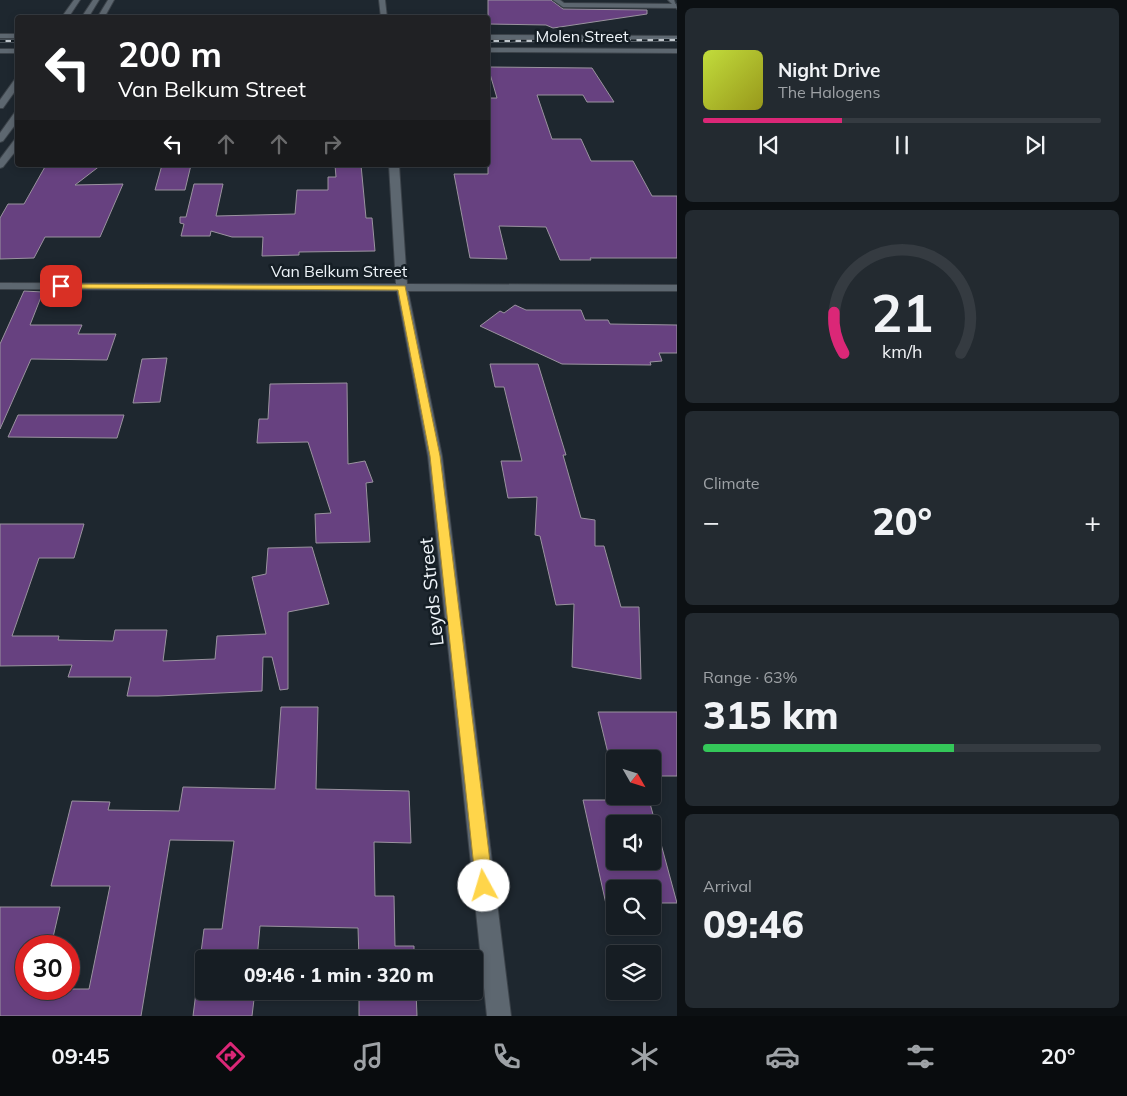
<!DOCTYPE html>
<html lang="en">
<head>
<meta charset="utf-8">
<style>
	:root { --surface:#161d23; --page:#232a30; --text:#f1f3f6; --muted:#9ea2a6; --line:#353b41; --accent:#db2777 }
	body { margin:0; font-family:Mulish,sans-serif; background:var(--page); color:var(--text); height:100vh; display:flex; flex-direction:column; font-size:19px; white-space:nowrap }
	* { box-sizing:border-box; margin:0 }
	p { font-size:16px; color:var(--muted) }
	.icon { flex:none; width:28px; height:28px; fill:none; stroke:currentColor; stroke-width:2; stroke-linecap:round; stroke-linejoin:round }
	.map { position:relative; flex:1; overflow:hidden }
	.panel { display:flex; flex-direction:column; gap:8px; padding:8px; background:#0c1013; width:450px }
	.panel>* { flex:none }
	.banner { position:absolute; left:15px; top:15px; width:475px; height:152px; border-radius:5px; box-shadow:0 2px 8px #0003,0 0 0 1px var(--line); background:#202124; color:#fff; overflow:hidden }
	.needle { width:32px; rotate:129deg }
	.tools { position:absolute; left:606px; top:750px; display:grid; gap:10px }
	.tools a { display:grid; place-items:center; width:55px; height:55px; border-radius:5px; background:var(--surface); box-shadow:0 2px 8px #0003,0 0 0 1px var(--line); font-size:25px }
	.speed { position:absolute; left:15px; top:935px; display:flex; gap:10px; font-size:25px; font-weight:700; text-align:center }
	.speed>* { display:grid; place-content:center; width:65px; height:65px; border-radius:50%; background:var(--surface); box-shadow:0 2px 8px #0003,0 0 0 1px var(--line); line-height:1 }
	.speed .limit { border:8px solid #d22; background:#fff; color:#111 }
	.pin { position:absolute; display:grid; place-items:center; width:42px; height:42px; color:#fff; margin:-21px; border-radius:10px; box-shadow:0 2px 8px #0006 }
	.me { position:absolute; width:55px; margin:-28px; rotate:354deg; stroke-linejoin:round; filter:drop-shadow(0 0 4px #0008) }
	.turn { display:flex; align-items:center; gap:18px; height:105px; padding:0 20px; font-size:22px }
	.turn .icon { width:65px; height:65px; stroke-width:2.5 }
	.turn b { display:block; font-size:35px; line-height:42px }
	.lanes { display:flex; align-items:center; height:48px; padding:0 20px; background:#0003; justify-content:center; gap:25px; direction:ltr }
	.lanes .off { opacity:.35 }
	.big { font-size:38px; font-weight:800; line-height:1.1 }
	.panel .widget { flex:1; display:flex; flex-direction:column; justify-content:center; gap:8px; min-width:0; padding:0 18px; border-radius:8px; background:var(--page) }
	.panel .dial { align-items:center; gap:0 }
	.dial svg { height:130px; overflow:visible; fill:none; stroke:var(--line); stroke-width:7; stroke-linecap:round; text-anchor:middle }
	.dial text { fill:var(--text); stroke:none }
	.song { display:flex; align-items:center; gap:15px }
	.cover { width:60px; height:60px; border-radius:8px; background:linear-gradient(135deg,hsl(70 70% 55%),hsl(60 70% 35%)) }
	.played { height:5px; border-radius:2px; background:linear-gradient(90deg,var(--accent) 35%,var(--line) 35%) }
	.keys { display:flex; justify-content:space-around; direction:ltr }
	.heat { display:flex; justify-content:space-between; align-items:center; font-size:28px; direction:ltr }
	.charge { height:8px; border-radius:4px; background:linear-gradient(90deg,#34c759 63%,var(--line) 0) }
	.trip { position:absolute; left:195px; top:950px; width:288px; height:50px; border-radius:5px; background:var(--surface); box-shadow:0 2px 8px #0003,0 0 0 1px var(--line); font-weight:800; line-height:50px; text-align:center }
	.tabs { display:flex; height:80px; justify-content:space-around; align-items:center; background:#090c0e; color:var(--muted) }
	.tabs .icon { width:35px; height:35px }
	.tabs .on { color:var(--accent) }
	.tabs b { font-size:22px; color:var(--text) }
	main { display:flex; flex:1; min-height:0 }
	.map>svg:first-child { display:block }
</style>
</head>
<body>
<main>
<div class="map">
<svg width="677" height="1016" viewBox="0 0 677 1016">
	<rect width="100%" height="100%" fill="#1e272f"/>
	<path fill="#674180" stroke="#9a939f" fill-rule="evenodd" d="M488,0H551L563,9L647,10V14L553,28L546,25L488,24Z
		M488,67L592,68L614,102H587L583,95H537L552,139H581L591,161H633L652,196H677V258H590L591,260H560L546,227L499,226L507,259L470,258L454,174H488V98H497Z
		M46,165H101L75,185L123,184L100,237H45L34,258L0,259V218L8,204H24Z
		M162,165H191L185,190H155Z
		M335,165H361L366,218H372L375,251L299,252V255L262,256L263,237H232L211,231L210,236H181L184,224L180,223V217H186L194,184H223L216,216L295,214L297,190H328V177H336Z
		M24,291L43,292L30,325H82L78,334H116L107,360L31,359L0,429V344Z
		M515,305L526,310H581L585,320H608L610,324L677,325V353H659L662,361L650,362L651,365L562,364L480,326L500,311L504,313Z
		M167,358L160,402L133,403L142,359Z
		M490,364H538L566,455H563L581,518L595,520V546H604L621,607H639L641,679L572,667L574,604L556,605L540,536L535,535L537,497L508,498L501,461H522L504,387H495Z
		M347,383L348,464L365,461L373,482L366,483L370,542L316,543L315,514L331,513L308,442L257,443L259,419H268L270,384Z
		M18,415H124L117,438L8,437Z
		M0,524H84L74,558H39L12,636H59L58,640L113,641L115,630H167L163,661L215,659L217,636L266,634L252,577L266,574L268,548L312,547L329,604L288,612V689L280,690L272,657H263L262,691L158,696H127L131,677H68L72,665L0,666Z
		M281,707H318L316,789L409,791L411,843L374,842L375,896H394L395,946H414V959H359L358,928L260,926L257,959H204V991H255L252,1016H193L204,929H222L234,841L170,840L141,1016H0V907H60L51,946H26V989H89L110,886H51L72,801L110,802L108,810L179,811L183,787L275,789Z
		M598,712H677V776H652V759H615V782Z
		M619,796H648L677,903H652V889H615V904H606L583,800H619ZM615,824H652V861H615Z
		M359,991H416L417,1016H359Z"/>
	<g fill="none" stroke-linecap="round" stroke-linejoin="round">
		<defs>
			<path id="lane" d="M108,0H114L104,18H97Z
				M553,0H560L564,3L676,4L677,8L563,7Z"/>
			<path id="street" d="M74,0H80L68,18H61Z
				M379,0H385L387,18H381Z
				M668,0H674L677,9Z
				M0,34H18V38H0Z
				M488,35L677,36V40L488,39Z
				M15,79H18V87L3,108H0V100Z
				M15,139H18V148L3,167L0,168V159Z
				M389,165H399L407,284L677,285V291H408L442,456L511,1016H487L428,456L397,291L0,289V283L396,284Z"/>
			<path id="secondary" d="M93,0H99L88,18H81Z
				M488,48L677,49V53L488,52Z
				M0,49H18V53H0Z
				M15,112H18V121L3,141L0,142V133Z"/>
		</defs>
		<use href="#lane" stroke="#3b4249" stroke-width="2"/>
		<use href="#street" stroke="#3b4249" stroke-width="2"/>
		<use href="#secondary" stroke="#3b4249" stroke-width="2"/>
		<use href="#lane" fill="#5d6770" fill-rule="evenodd"/>
		<use href="#street" fill="#5d6770" fill-rule="evenodd"/>
		<use href="#secondary" fill="#5d6770" fill-rule="evenodd"/>
		<defs>
			<path id="rail" d="M0,41H18
				M488,41L677,40"/>
		</defs>
		<use href="#rail" stroke="#c0c7cd" stroke-width="2.5"/>
		<use href="#rail" stroke="#151e25" stroke-width="2" stroke-dasharray="5.5" stroke-linecap="butt"/>
	</g>
	<path fill="#ffd54a" stroke="#a68a30" d="M58,284L405,286L440,456L493,886L490,892L484,894L479,892L476,886L430,456L398,290L61,288H58Z"/>
	<g text-anchor="middle" stroke-width="5" stroke-linejoin="round" paint-order="stroke">
		<g font-size="16" fill="#eef4f9" stroke="#151e25">
			<text x="582" y="42">Molen Street</text>
			<text x="339" y="277">Van Belkum Street</text>
		</g>
		<g font-size="19" fill="#eef4f9" stroke="#151e25">
			<text transform="translate(431 592) rotate(-96)" y="7">Leyds Street</text>
		</g>
	</g>
</svg>
<div class="tools">
<a><svg class="needle" viewBox="-14 -14 28 28"><path d="M0-13l5 13h-10z" fill="#e53935"/><path d="M0 13l5-13h-10z" fill="#9ea2a6"/></svg></a>
<a><svg class="icon" aria-label="sound" viewBox="0 0 24 24"><path d="M4 9h4l5-4v14l-5-4H4zM17 9q2 3 0 6"/></svg></a>
<a><svg class="icon" aria-label="search" viewBox="0 0 24 24"><circle cx="10" cy="10" r="6"/><path d="M15 15l6 6"/></svg></a>
<a><svg class="icon" aria-label="layers" viewBox="0 0 24 24"><path d="M12 4l9 5-9 5-9-5zM3 14l9 5 9-5"/></svg></a>
</div>
<div class="speed"><div class="limit">30</div></div>
<div class="pin" style="left:61px;top:286px;background:#d93025"><svg class="icon" aria-label="arrive" viewBox="0 0 24 24"><path d="M6 21V4h12l-3 4 3 4H6"/></svg></div>
<svg class="me" style="left:484px;top:886px" viewBox="-20 -20 40 40"><circle r="19" fill="#fff"/><path d="M0-13L10 11 0 6-10 11z" fill="#ffd54a"/></svg>
<div class="trip">09:46 · 1 min · 320 m</div>
<div class="banner">
<div class="turn"><svg class="icon" aria-label="left" viewBox="0 0 24 24"><path d="M17 20v-9H6M10 6l-5 5 5 5"/></svg><div><b>200 m</b>Van Belkum Street</div></div>
<div class="lanes"><svg class="icon" aria-label="left" viewBox="0 0 24 24"><path d="M17 20v-9H6M10 6l-5 5 5 5"/></svg><svg class="icon off" aria-label="ahead" viewBox="0 0 24 24"><path d="M12 20V5M6 11l6-6 6 6"/></svg><svg class="icon off" aria-label="ahead" viewBox="0 0 24 24"><path d="M12 20V5M6 11l6-6 6 6"/></svg><svg class="icon off" aria-label="right" viewBox="0 0 24 24"><path d="M7 20v-9h11M14 6l5 5-5 5"/></svg></div>
</div>
</div>
<section class="panel">
<div class="widget">
<div class="song"><i class="cover"></i><div><b>Night Drive</b><p>The Halogens</p></div></div>
<div class="played"></div>
<div class="keys"><svg class="icon" aria-label="previous" viewBox="0 0 24 24"><path d="M18 5L8 12l10 7zM5 5v14"/></svg><svg class="icon" aria-label="pause" viewBox="0 0 24 24"><path d="M8 5v14M16 5v14"/></svg><svg class="icon" aria-label="next" viewBox="0 0 24 24"><path d="M6 5l10 7-10 7zM19 5v14"/></svg></div>
</div>
<div class="widget dial"><svg viewBox="0 0 100 80">
<path d="M14 69A42 42 0 1 1 86 69"/>
<path d="M14 69A42 42 0 0 1 8 44" stroke="#db2777"/>
<text x="50" y="56" font-size="32" font-weight="700">21</text>
<text x="50" y="72" font-size="11">km/h</text>
</svg></div>
<div class="widget"><p>Climate</p>
<div class="heat"><a>−</a><b class="big">20°</b><a>+</a></div>
</div>
<div class="widget"><p>Range · 63%</p><b class="big">315 km</b><div class="charge"></div></div>
<div class="widget"><p>Arrival</p><b class="big">09:46</b></div>
</section>
</main>
<nav class="tabs">
<b>09:45</b>
<svg class="icon on" aria-label="directions" viewBox="0 0 24 24"><path d="M12 3l9 9-9 9-9-9zM9 14v-3h6M13 9l2 2-2 2"/></svg>
<svg class="icon" aria-label="music" viewBox="0 0 24 24"><path d="M9 18V5l10-2v13"/><circle cx="6" cy="18" r="3"/><circle cx="16" cy="16" r="3"/></svg>
<svg class="icon" aria-label="phone" viewBox="0 0 24 24"><path d="M5 4h4l2 5-3 2q2 4 5 5l2-3 5 2v4C11 20 4 13 5 4z"/></svg>
<svg class="icon" aria-label="climate" viewBox="0 0 24 24"><path d="M12 3v18M4 7l16 10M4 17L20 7"/></svg>
<svg class="icon" aria-label="car" viewBox="0 0 24 24"><path d="M5 17H2v-5l4-1 3-4h7l3 4 3 1v5h-3M9 17h6M6 11h13"/><circle cx="7" cy="17" r="2"/><circle cx="17" cy="17" r="2"/></svg>
<svg class="icon" aria-label="filters" viewBox="0 0 24 24"><path d="M4 7h16M4 17h16"/><circle cx="9" cy="7" r="2"/><circle cx="15" cy="17" r="2"/></svg>
<b>20°</b>
</nav>
</body>
</html>
